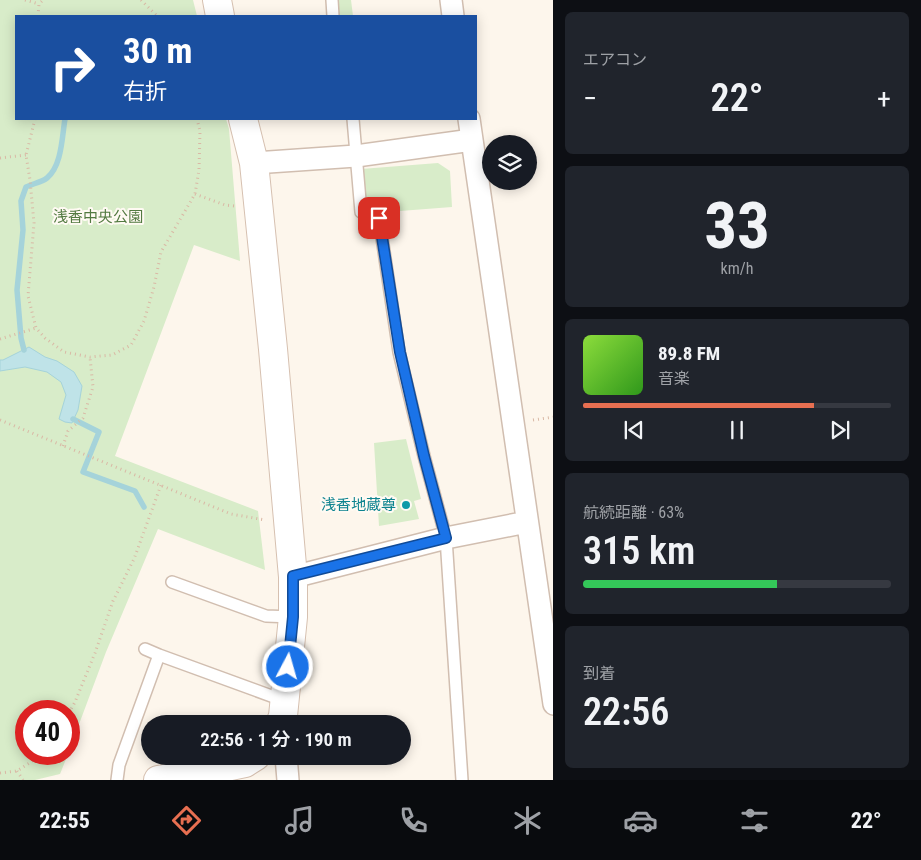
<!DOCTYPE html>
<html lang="ja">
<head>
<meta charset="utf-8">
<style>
	:root { --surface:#171b24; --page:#20242c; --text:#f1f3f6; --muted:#9ea1a6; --line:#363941; --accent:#e76f51 }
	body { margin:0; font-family:"Roboto Condensed","Noto Sans JP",sans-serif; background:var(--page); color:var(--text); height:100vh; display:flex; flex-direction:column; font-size:19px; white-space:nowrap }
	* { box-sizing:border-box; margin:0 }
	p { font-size:16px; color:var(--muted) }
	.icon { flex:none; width:28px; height:28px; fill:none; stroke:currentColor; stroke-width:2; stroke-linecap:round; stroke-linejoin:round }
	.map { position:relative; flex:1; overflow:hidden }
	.side { display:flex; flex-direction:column; gap:12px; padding:12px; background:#0d0f14; width:368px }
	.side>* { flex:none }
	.banner { position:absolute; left:15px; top:15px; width:462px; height:105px; border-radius:0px; box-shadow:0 2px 12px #0003; background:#1a4fa0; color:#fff; overflow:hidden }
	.buttons { position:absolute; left:482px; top:135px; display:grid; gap:10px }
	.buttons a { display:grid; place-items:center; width:55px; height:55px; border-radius:50%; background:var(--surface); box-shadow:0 2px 12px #0003; font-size:25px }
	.speed { position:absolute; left:15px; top:700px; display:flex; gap:10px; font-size:25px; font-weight:700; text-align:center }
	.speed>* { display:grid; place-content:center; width:65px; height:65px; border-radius:50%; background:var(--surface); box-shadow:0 2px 12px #0003; line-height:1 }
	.speed .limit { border:8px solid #d22; background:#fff; color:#111 }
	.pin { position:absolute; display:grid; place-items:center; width:42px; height:42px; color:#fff; margin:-21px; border-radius:10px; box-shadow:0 2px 8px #0006 }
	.me { position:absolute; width:55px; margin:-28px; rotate:6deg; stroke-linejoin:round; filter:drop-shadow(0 0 4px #0008) }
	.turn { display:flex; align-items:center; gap:18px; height:105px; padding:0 25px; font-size:22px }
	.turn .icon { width:65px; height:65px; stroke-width:2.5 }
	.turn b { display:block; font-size:35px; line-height:42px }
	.big { font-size:38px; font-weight:600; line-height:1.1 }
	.side .widget { flex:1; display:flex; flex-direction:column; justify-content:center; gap:8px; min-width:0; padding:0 18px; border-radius:8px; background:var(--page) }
	.side .dial { align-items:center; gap:0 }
	.dial b { font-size:65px; line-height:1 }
	.song { display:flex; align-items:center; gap:15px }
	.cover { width:60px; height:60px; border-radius:8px; background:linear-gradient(135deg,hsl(90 70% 55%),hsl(110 70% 35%)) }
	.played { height:5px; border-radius:2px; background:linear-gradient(90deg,var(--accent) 75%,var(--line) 75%) }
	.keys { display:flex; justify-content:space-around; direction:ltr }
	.heat { display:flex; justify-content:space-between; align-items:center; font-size:28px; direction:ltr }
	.charge { height:8px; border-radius:4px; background:linear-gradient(90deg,#34c759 63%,var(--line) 0) }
	.trip { position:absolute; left:141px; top:715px; width:270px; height:50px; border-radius:25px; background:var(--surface); box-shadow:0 2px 12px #0003; font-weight:600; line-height:50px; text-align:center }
	.dock { display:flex; height:80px; justify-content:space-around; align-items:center; background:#090b0e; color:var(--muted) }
	.dock .icon { width:35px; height:35px }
	.dock .current { color:var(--accent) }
	.dock b { font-size:22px; color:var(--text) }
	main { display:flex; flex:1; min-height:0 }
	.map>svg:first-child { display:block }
</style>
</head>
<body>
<main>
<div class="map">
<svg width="554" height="780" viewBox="0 0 554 780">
	<rect width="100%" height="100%" fill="#fdf6ec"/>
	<path fill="#d8ecc9" d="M0,0H193L197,16H16V119H226L229,129L240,261L194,245L115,456L258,511L265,570L158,529L106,652L69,751V711H26V754H68L60,774L35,780H0Z
		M336,0H351L353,16H337Z
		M438,163L450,171L452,207L374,213L365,205L361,169Z
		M406,439L421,499L414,501L419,519L379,526L374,443Z"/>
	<path fill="#bfe3e8" stroke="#a5d3da" d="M29,347L45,357L57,361L74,372L82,386L78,410L72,423L65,422L59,419L66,395L61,382L47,372L25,367L0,371V360H3Z"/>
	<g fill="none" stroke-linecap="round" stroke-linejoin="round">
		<path stroke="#a5d3da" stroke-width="5.5" d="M24,350L21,338L17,290L23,230L21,201L26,187C32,184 42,182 47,178C62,166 62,136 65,119
			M73,419L99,432L83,472L135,491L144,507"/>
		<defs>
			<path id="lane" d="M332,0L333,16
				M353,119L361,212L379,218L399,352L424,456L446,538L462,780
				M172,582L266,616L293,617
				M145,649L159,655
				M117,780L119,765L159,655L285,701"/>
			<path id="street" d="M451,0L453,16
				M469,119L554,704
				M254,163L356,156L472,140
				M293,577L446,538L527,522
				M286,756L288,780"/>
			<path id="secondary" d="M217,0L220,16
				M243,119L254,163L273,349L293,577V617L283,716L280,724
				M158,780L198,773L245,763L256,756"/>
		</defs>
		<use href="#lane" stroke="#d1beb0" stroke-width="14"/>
		<use href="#street" stroke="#d1beb0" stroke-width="24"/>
		<use href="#secondary" stroke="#d6c0b0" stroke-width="30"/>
		<path stroke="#d9b8a5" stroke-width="3" stroke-dasharray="1 4" stroke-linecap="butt" d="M25,0L39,4
			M141,0L157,16
			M38,16L39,4L43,0
			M35,119L26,155L30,180L34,223L28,296L36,328L45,338L64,352L90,357L112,355L131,345L144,321L154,287L161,252L195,194L199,170L200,131L197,119
			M0,158L26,155
			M499,187L527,183
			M195,194L225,205L235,206
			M0,339L36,328
			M0,420L231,514L265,520
			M533,420L554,417
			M63,446L68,431L83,418L93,387L90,357
			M69,713L75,702L95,653L113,601L134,559L161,485
			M17,771L23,780
			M0,773L17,771L43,754"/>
		<use href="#lane" stroke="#fff" stroke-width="11"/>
		<use href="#street" stroke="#fff" stroke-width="21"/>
		<use href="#secondary" stroke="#fff" stroke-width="28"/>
	</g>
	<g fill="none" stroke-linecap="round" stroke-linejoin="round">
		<defs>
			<path id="route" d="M288,667L293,617V576L446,538L424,456L400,352L379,218"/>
		</defs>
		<use href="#route" stroke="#114b97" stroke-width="12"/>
		<use href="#route" stroke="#1a73e8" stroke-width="9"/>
	</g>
	<circle fill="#0f9aa8" stroke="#fffaf3" stroke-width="2" cx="406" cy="505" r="5"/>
	<g text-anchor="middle" stroke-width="4" stroke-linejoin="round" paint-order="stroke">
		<g font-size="15" fill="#537a41" stroke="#fffaf3">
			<text x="98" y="222">浅香中央公園</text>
		</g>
		<g font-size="15" fill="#0d838f" stroke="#fffaf3" text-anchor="end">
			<text x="396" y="510">浅香地蔵尊</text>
		</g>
	</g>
</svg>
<div class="buttons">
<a><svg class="icon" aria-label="layers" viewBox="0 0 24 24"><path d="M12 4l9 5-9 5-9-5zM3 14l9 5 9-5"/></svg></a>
</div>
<div class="speed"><div class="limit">40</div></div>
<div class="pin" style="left:379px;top:218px;background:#d93025"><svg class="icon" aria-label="arrive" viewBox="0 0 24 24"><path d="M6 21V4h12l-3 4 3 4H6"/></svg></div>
<svg class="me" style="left:288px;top:667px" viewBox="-20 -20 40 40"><circle r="17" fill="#1a73e8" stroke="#fff" stroke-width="3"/><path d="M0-11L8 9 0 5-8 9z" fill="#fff"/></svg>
<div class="trip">22:56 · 1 分 · 190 m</div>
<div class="banner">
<div class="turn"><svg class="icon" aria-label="right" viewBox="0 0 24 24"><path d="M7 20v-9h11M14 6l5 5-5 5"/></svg><div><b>30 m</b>右折</div></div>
</div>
</div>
<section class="side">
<div class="widget"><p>エアコン</p>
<div class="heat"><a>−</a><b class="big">22°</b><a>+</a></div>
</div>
<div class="widget dial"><b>33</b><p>km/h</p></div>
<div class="widget">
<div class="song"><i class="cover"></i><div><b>89.8 FM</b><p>音楽</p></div></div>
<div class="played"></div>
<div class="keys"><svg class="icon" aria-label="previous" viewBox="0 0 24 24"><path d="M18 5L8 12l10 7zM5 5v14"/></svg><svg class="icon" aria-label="pause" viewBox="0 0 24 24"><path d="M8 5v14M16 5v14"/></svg><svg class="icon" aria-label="next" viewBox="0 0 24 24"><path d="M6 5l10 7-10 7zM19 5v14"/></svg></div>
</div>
<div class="widget"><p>航続距離 · 63%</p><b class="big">315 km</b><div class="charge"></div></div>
<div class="widget"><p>到着</p><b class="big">22:56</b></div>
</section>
</main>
<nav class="dock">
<b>22:55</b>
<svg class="icon current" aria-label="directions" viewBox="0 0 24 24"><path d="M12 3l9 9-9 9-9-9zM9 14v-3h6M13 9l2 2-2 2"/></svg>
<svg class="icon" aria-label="music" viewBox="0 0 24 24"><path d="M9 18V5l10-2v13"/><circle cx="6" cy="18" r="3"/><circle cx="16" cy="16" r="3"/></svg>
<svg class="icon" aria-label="phone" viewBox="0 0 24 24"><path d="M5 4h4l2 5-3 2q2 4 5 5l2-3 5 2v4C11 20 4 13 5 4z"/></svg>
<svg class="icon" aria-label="climate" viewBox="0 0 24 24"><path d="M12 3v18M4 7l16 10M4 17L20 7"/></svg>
<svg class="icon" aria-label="car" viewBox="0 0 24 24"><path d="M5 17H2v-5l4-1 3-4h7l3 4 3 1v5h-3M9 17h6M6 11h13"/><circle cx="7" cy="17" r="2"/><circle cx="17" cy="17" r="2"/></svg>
<svg class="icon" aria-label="filters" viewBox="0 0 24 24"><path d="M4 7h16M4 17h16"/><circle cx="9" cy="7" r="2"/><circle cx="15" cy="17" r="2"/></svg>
<b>22°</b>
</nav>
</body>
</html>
